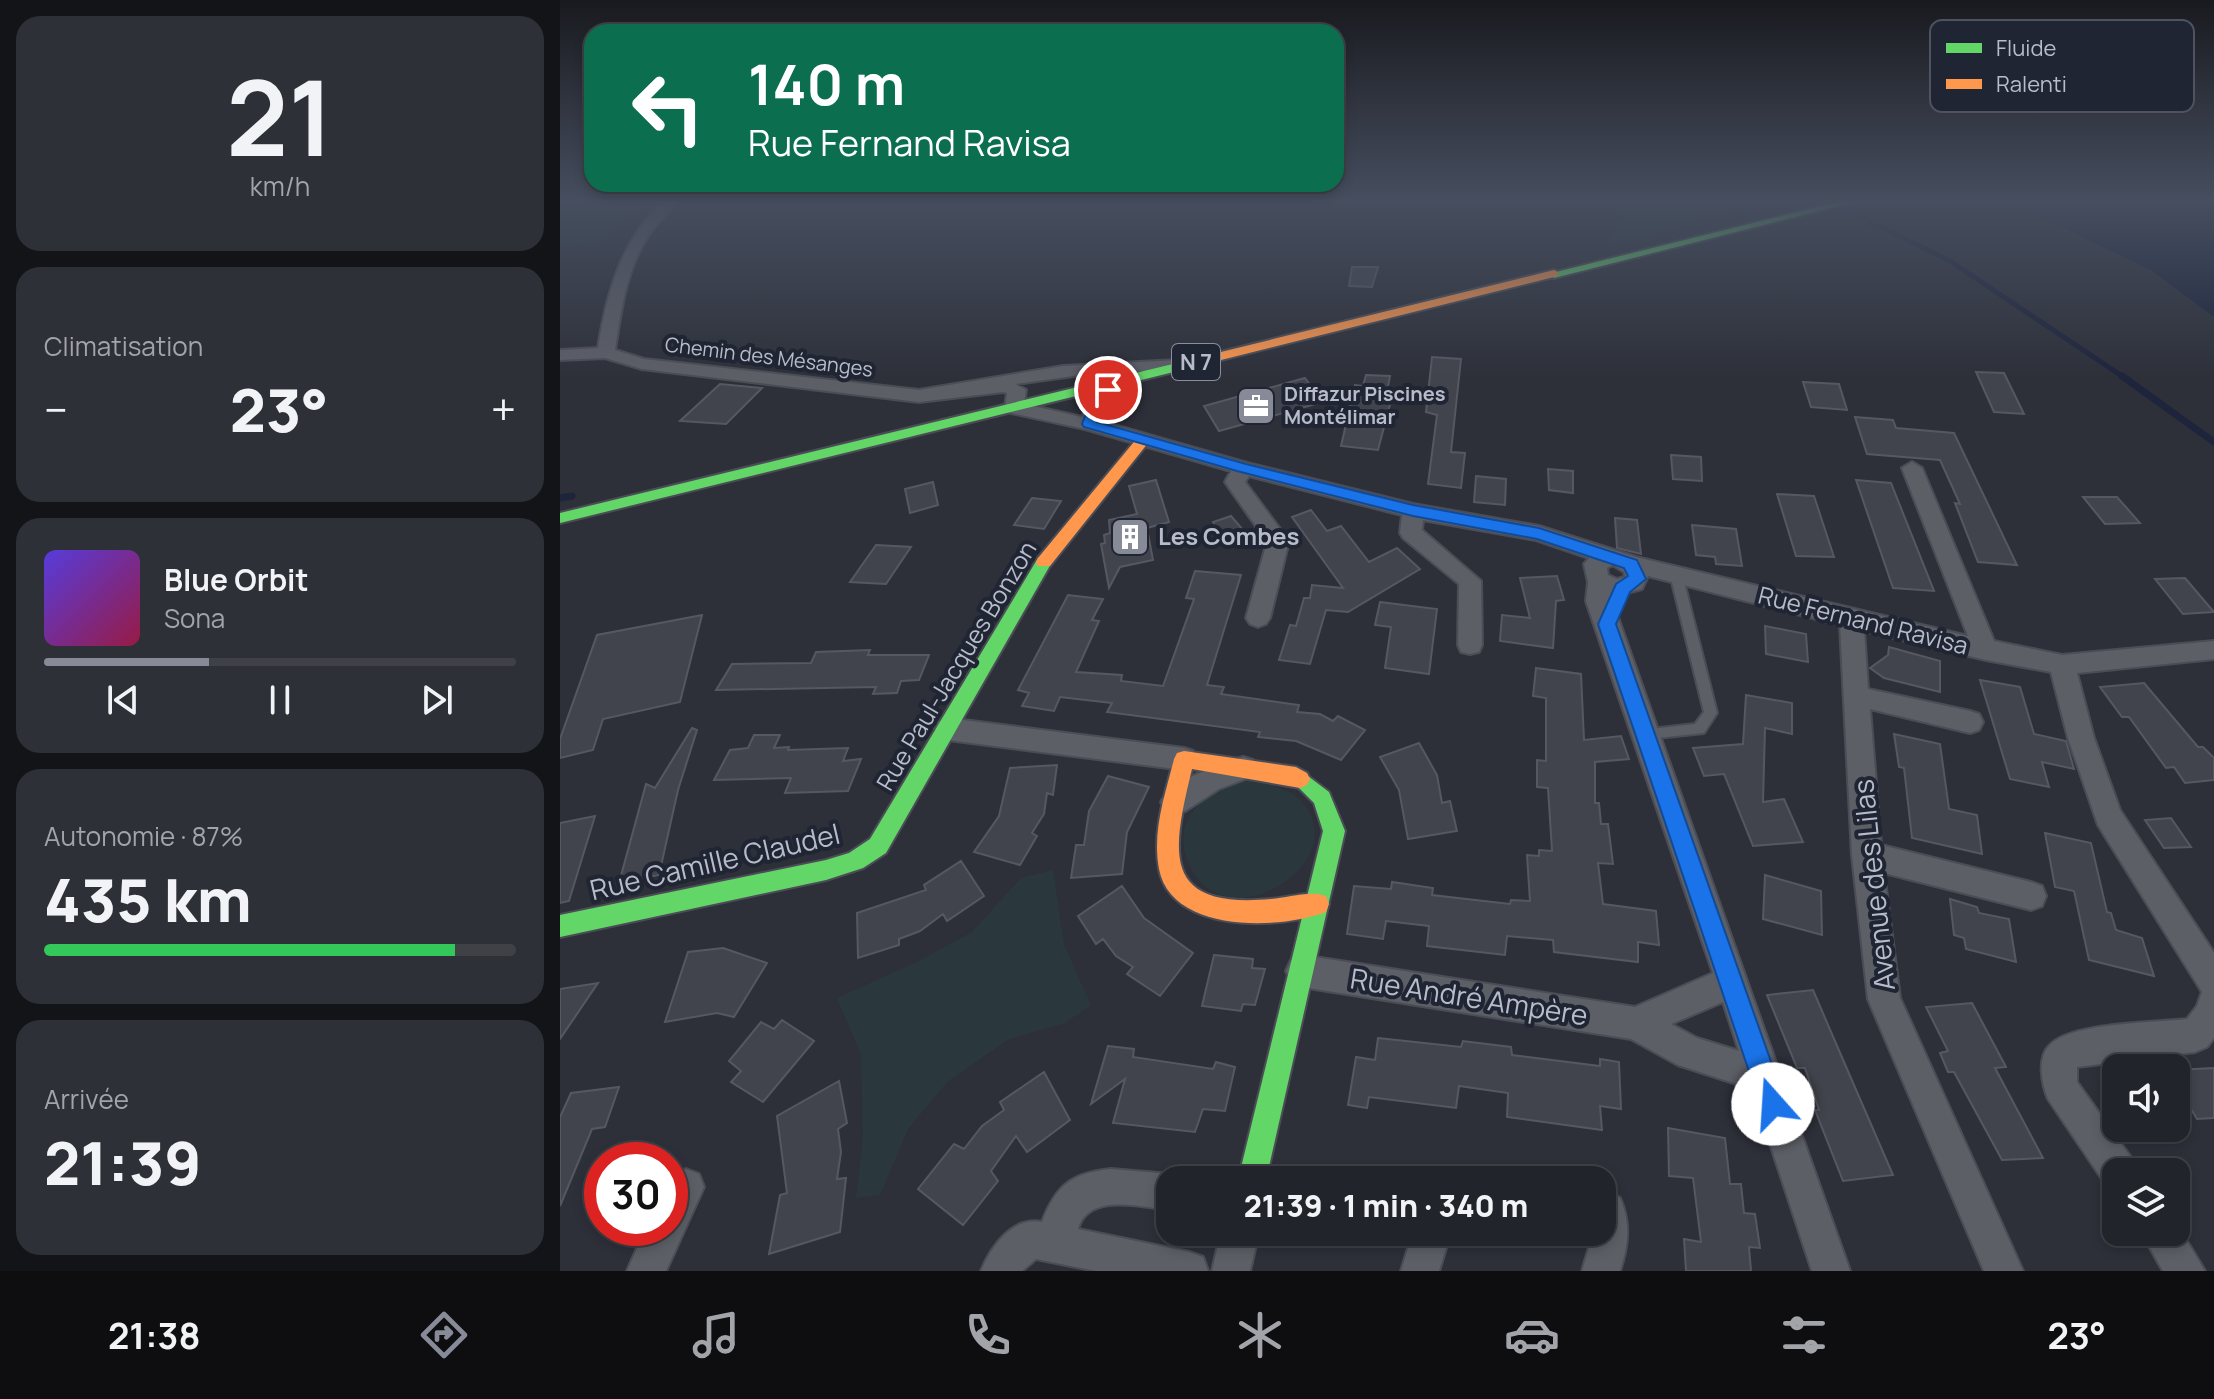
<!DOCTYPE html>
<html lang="fr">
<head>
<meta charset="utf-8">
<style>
	:root { --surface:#22242b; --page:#2e3037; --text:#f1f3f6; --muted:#a2a4a9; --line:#3f4147; --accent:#878a97 }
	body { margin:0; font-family:Manrope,sans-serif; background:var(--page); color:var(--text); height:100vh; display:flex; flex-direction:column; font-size:30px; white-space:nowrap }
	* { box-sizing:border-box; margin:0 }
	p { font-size:26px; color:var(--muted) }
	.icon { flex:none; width:44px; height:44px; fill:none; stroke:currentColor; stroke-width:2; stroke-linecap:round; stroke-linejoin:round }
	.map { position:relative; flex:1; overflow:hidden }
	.side { display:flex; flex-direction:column; gap:16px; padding:16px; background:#131418; width:560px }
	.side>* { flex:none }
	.guide { position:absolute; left:24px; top:24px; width:760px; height:168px; border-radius:24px; box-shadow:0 4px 12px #0003,0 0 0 2px var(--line); background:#0b6e4f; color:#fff; overflow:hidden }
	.fabs { position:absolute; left:1542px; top:1054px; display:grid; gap:16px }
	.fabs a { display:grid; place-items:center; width:88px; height:88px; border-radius:16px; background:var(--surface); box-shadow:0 4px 12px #0003,0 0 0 2px var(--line); font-size:40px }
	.speed { position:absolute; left:24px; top:1142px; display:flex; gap:16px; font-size:40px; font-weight:700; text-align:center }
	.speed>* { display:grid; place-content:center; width:104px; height:104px; border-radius:50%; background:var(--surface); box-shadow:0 4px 12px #0003,0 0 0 2px var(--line); line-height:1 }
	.speed .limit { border:12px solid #d22; background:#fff; color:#111 }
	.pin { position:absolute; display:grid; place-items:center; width:68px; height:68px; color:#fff; margin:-34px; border:4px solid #fff; border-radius:50%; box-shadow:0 2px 8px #0007 }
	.me { position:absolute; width:88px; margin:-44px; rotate:341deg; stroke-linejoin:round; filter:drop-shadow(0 0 6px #0008) }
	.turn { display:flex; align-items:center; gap:28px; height:168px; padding:0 32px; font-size:36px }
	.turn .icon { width:104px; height:104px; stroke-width:2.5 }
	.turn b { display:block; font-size:56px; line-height:68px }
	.big { font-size:60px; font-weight:800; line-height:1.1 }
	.side .widget { flex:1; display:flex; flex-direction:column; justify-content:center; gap:12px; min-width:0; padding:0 28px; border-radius:24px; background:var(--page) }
	.side .dial { align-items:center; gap:0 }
	.dial b { font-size:104px; line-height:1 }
	.song { display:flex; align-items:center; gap:24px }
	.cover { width:96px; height:96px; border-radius:12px; background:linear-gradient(135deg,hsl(250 70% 55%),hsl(340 70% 35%)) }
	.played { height:8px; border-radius:4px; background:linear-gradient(90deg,var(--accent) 35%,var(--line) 35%) }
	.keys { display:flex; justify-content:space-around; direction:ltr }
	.heat { display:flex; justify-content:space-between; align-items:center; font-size:44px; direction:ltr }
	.charge { height:12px; border-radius:6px; background:linear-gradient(90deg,#34c759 87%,var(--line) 0) }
	.trip { position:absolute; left:596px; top:1166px; width:460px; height:80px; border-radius:24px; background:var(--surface); box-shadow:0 4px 12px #0003,0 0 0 2px var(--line); font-weight:800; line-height:80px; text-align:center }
	.tab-bar { display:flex; height:128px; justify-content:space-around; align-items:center; background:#0e0e11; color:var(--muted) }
	.tab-bar .icon { width:56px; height:56px }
	.tab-bar .active { color:var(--accent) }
	.tab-bar b { font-size:36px; color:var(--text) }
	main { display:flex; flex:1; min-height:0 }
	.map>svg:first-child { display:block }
</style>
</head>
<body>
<main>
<section class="side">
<div class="widget dial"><b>21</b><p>km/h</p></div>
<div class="widget"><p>Climatisation</p>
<div class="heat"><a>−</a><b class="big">23°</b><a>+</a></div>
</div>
<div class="widget">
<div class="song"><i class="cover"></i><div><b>Blue Orbit</b><p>Sona</p></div></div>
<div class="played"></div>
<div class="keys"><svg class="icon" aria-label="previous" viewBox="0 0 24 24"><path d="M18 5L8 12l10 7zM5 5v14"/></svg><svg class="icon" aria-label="pause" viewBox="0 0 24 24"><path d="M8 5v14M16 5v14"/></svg><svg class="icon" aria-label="next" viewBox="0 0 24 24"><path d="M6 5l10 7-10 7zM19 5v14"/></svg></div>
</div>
<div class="widget"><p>Autonomie · 87%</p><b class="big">435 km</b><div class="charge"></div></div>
<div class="widget"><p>Arrivée</p><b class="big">21:39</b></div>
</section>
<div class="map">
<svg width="1654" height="1271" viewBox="0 0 1654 1271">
	<rect width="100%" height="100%" fill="#2d3039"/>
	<path fill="#2a383e" d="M0,201H94L32,246L0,242Z
		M1020,201H1220L1048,244L1063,216Z
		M696,780C709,785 731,790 740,800C799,861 664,945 629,864C607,816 652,784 696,780Z
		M493,870L504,945L531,1005L505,1023L449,1039L388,1081L348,1129L320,1195L296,1198L303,1138L301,1054L277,998L359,961L412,932L461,878Z"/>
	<path fill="#1d243c" d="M1448,201H1646L1654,205V317L1591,270Z"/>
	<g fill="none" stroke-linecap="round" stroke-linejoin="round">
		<path stroke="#1d243c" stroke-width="5" d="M1268,201L1390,261L1565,378"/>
		<path stroke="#1d243c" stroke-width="7" d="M1562,376L1654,442
			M0,498L12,496"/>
	</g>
	<path fill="#42444d" stroke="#555861" stroke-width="2" d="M792,267H818L812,287L789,286Z
		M872,357L901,359L891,452L905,453L901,488L868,484L877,415L866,412Z
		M1416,372L1444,373L1464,414L1434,412Z
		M806,375L830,376L827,392L833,393L818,450L781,446L795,385L803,386Z
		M745,378L763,402L659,431L644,406Z
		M1243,382L1279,384L1287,410L1251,407Z
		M160,384L202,388L166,424L120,421Z
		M1295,417L1333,420L1336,428L1394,433L1457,565L1418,562L1395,503L1400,504L1380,460L1307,454Z
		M1111,455L1141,457L1142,481L1113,479Z
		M988,469L1013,471V493L989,490Z
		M916,476L946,479L945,505L914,502Z
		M596,480L609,522L587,528L593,560L560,567L549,588L541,544L545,543L544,535L550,533L549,520L577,514L569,486Z
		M1296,480L1331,483L1374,591L1333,588Z
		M373,482L378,505L350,513L345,489Z
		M1217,494L1254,496L1274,557L1236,556Z
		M1523,497H1557L1580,523L1545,524Z
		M472,498L501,501L484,529L454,525Z
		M751,510L767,531L781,526L809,562L837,548L860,569L788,612L766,610L750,664L719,660L730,625L736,626L744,598H750L752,585L783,588L732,517Z
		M671,516L690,538L667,547L653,522Z
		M1055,518L1077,520L1081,554L1057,548Z
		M1132,525L1176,529L1182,566L1156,564L1155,557L1136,555Z
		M316,545L351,547L326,584L290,582Z
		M635,571L681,575L647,685L664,687L661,694L739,705L737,712L760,714L773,721L778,716L805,730L781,760L736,741L698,737L700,732L547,712L552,703L500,697L494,711L462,706L469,693L458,690L508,595L543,599L532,620L539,621L516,672L562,675L561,681L603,686L634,599L626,598Z
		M997,576L1004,600L996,601L993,648L940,641L942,615L970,618L960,578Z
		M1625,578L1654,612L1623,614L1595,579Z
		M820,602L877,609L869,674L825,668L831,627L815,625Z
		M142,615L120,702L43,719L33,750L0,758V739L37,635Z
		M1205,626L1246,634L1248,662L1206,654Z
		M1329,647L1380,661V692L1324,678L1310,668L1328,655Z
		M310,650L308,655H369L359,680L341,681L337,693L313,694L316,687L156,690L172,664L251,663L256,652Z
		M976,668L1021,674L1024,740L1061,736L1069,759L1035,762V803H1039L1041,824H1048L1053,864L1038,863L1043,904L1096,911L1099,945L1078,942V962L994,952L993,940L947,936L945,955L867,946L869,926L826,921L823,939L787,934L794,886L831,889L832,882L873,888L872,895L950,904L951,900L970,901L967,855L979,856V850L992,851L988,788L977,787V760L986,761V698L973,696Z
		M1420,680L1460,687L1474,734L1506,741L1514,769L1482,762L1489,787L1450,779Z
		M1584,683L1638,747H1643L1654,758V780L1625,783L1614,767L1606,768L1569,717H1562L1540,687Z
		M1186,695L1232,703V734L1205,728L1203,802L1224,799L1243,842L1193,846L1164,774L1144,776L1133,748L1183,744Z
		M132,728L137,730L118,790L99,875L59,883L86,784L95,788Z
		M1334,734L1380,744L1389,809L1417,815L1422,854L1352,838L1344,768L1339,767Z
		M194,735H220L214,748L229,747L228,750L288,748L283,761L301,759L288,791L225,793L231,778L154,780L170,750L188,748Z
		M859,743L877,775L882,803L890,801L897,831L848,839L839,790L820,757Z
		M497,765L493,795L487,793L484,814L472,833L477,836L460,865L414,852L439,816L450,768Z
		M548,776L589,787L567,832L562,874L511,878L516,845H524L529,811Z
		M35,816L9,901L0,903V823Z
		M1611,818L1631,847L1604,848L1585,820Z
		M1485,833L1531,843L1547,912L1551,913L1556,930L1582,938L1594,976L1529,960L1514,891L1495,887Z
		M401,861L424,896L387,921L383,914L360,931L339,939V945L298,958L297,913L366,890L364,885Z
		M1205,875L1261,891L1262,935L1203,919Z
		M562,886L584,918L633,953L600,996L567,974L573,967L556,956L543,939L536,944L518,916Z
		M1390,899L1417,907L1419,913L1449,919L1456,962L1406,949L1404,938L1394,935Z
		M163,948L207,963L174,1017L157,1013L105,1022L128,952Z
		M654,955L693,959L692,968L705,969L695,1005L683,1004L681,1011L642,1006Z
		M38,983L0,1039V989Z
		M1253,990L1284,1062L1333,1175L1283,1181L1255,1110H1259L1245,1068H1237L1207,995Z
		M1412,1003L1446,1067L1435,1068L1483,1158L1442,1160L1394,1072H1388L1380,1053L1388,1051L1366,1007Z
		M222,1020L254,1041L203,1102L171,1082L181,1071L169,1061L201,1022L214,1029Z
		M818,1038L901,1047L903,1041L951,1047L952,1055L1040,1066V1059L1059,1062L1061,1109L1040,1106L1042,1130L947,1117L948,1093L899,1086L896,1108L809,1097L807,1108L788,1105L796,1057L815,1060Z
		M548,1046L574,1049L573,1057L653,1069L656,1062L675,1067L665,1111L643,1109L635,1132L553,1123L565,1079L531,1104Z
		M1654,1068V1118L1637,1119L1616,1084V1070Z
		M484,1072L510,1120L467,1152L456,1136L431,1171L438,1181L403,1225L358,1189L394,1144L404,1149L422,1126L444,1110L440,1102Z
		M279,1081L287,1123L278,1129L281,1152L277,1179L286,1178L280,1232L209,1254L220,1195L227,1193L217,1116Z
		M59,1087L45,1127L32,1129L0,1206V1117L11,1093Z
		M1108,1128L1165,1138L1170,1184H1181L1184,1213L1195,1214L1200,1248L1189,1247L1191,1271H1126L1124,1239L1141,1242L1133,1178L1109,1176Z"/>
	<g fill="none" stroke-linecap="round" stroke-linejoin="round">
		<defs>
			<path id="lane" d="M1116,570L1122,574L1157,713L1144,733L1087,739L1082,738L1080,734L1082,730L1135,724L1144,712L1110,574Z"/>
			<path id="street" d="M103,201H118C109,213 97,222 89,235C66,269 61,311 55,350L84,359L359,390L503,366L618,360L624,361L627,365L624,369L520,375L456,384L466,390L464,404L522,417L532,394L550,378H562L565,382L547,400L540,421L687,463L853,504L979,526L1076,557L1408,636L1342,468L1352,462L1362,468L1434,641L1502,655L1654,641V659L1517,673L1534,738L1560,810L1654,953V1038L1647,1047L1635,1052L1517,1067V1082L1572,1159L1577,1172H1556V1189L1546,1185L1488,1099C1482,1085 1477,1058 1489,1046C1509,1022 1595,1023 1627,1019L1637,1006L1642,992L1538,825L1508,738L1491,672L1426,660L1304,631L1308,689L1410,711L1419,714L1423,722L1419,730L1410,733L1310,709L1321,845L1471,882L1482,886L1486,896L1482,906L1471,910L1324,873L1340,998L1463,1271H1424L1308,999L1292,855L1280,625L1088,576L1082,589L1055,596L1050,595L1290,1271H1252L1192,1089L1118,1065L1071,1039L742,987L731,982L726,971L731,960L742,955L1075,1007L1153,973L1026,601L1028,582L1024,564L1029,558L976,540L863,520L862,530L921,581L922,645L919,652L910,654L901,652L898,645L899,584L843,538L840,533L842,515L689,476L685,482L729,541L710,618L706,624L698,627L690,624L686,618L707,542L665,482L671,471L525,429L447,412L445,408L447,393L443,392L359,402L82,369L45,358L0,360V350L38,348C47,291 61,242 103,201ZM1053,565L1064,572L1065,577L1057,579L1048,575L1047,568ZM1163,1002L1179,1051L1137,1038L1111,1024Z
				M388,718L624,748L633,751L637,759L633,767L624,770L388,740L379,737L375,729L379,721Z
				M683,757L693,760L697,768L693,776L659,789L625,811L615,814L605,811L601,802C612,779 660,765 683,757Z
				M126,1169L139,1174L144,1187L106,1271H67L86,1228H110V1180L113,1174Z
				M551,1169L610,1174L623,1180H610V1210C582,1207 528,1192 518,1229L629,1252L643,1257L648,1271H536L476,1259L462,1271H421C431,1247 452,1216 482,1222C496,1185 512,1173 551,1169Z
				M1042,1188L1060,1198C1071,1223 1068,1246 1060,1271H1022L1030,1244L1029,1232H1042Z
				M1616,1223L1645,1271H1603L1581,1232H1616Z
				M661,1232H699L690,1271H652Z
				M853,1232H891L879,1271H841Z"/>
			<path id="fast" d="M1281,201H1298L994,278L988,274Z
				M621,362L628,366L626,369L0,523V513Z
				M484,556L492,562L326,853L303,868L266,880L0,937V915L266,860L289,853L310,839L478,558Z
				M740,770L769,792L785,831L706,1180H678L763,831L754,803L730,779L733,773Z"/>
			<path id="slow" d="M994,270L998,272V276L621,370L614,366L616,363Z
				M583,436L588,437V443L490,566H478L476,562L478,558L578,437Z
				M624,751L736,767L747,773L750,779L747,785L740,788L632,769C612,852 600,909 711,899C728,898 750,890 766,896L769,904L766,912C719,930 611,933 599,869C592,831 605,795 614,759L617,753Z"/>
		</defs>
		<use href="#lane" stroke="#4b4d56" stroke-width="4"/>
		<use href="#street" stroke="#4b4d56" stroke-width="4"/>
		<use href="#fast" stroke="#4b4d56" stroke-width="4"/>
		<use href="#slow" stroke="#4b4d56" stroke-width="4"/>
		<use href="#lane" fill="#5d5f67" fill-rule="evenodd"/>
		<use href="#street" fill="#5d5f67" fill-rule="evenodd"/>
		<use href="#fast" fill="#63d668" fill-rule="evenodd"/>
		<use href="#slow" fill="#ff974d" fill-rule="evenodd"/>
	</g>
	<linearGradient id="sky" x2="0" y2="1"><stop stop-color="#191a1f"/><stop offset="0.53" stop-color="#464e5f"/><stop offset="1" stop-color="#464e5f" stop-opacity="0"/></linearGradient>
	<rect width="1654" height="379" fill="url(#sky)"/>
	<path fill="#1a73e8" stroke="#114b97" stroke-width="2" d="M548,386L555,390L546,400L537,422L686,464L853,505L979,528L1077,560L1086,579L1070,592L1056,624L1226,1104L1222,1113L1213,1117L1203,1113L1200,1104L1038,624L1056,584L1068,576L1064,568L977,539L853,516L677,471L524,427L522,424L532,398Z"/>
	<defs>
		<symbol id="office-square" viewBox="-11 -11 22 22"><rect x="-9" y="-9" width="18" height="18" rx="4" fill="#878a97" stroke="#202534"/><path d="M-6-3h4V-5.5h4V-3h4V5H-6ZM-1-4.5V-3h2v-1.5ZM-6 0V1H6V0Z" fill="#fff"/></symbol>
		<symbol id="building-square" viewBox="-11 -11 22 22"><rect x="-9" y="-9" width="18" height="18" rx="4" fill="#878a97" stroke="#202534"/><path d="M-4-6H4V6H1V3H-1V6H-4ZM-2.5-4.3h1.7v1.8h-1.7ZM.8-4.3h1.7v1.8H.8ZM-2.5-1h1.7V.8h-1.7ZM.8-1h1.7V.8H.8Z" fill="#fff"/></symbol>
	</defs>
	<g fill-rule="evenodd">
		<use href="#office-square" x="674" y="384" width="44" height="44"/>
		<use href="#building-square" x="548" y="515" width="44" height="44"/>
	</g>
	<g text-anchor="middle" stroke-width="8" stroke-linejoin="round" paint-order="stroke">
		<g font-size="20" fill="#b8bbc9" stroke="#202534">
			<text transform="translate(209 357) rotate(7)" y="7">Chemin des Mésanges</text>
		</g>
		<g font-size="20" font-weight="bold" fill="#b8bbc9" stroke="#202534" text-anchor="start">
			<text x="724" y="401">Diffazur Piscines<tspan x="724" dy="23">Montélimar</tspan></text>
		</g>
		<rect fill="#202534" stroke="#8a8e9c" stroke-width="2" x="612" y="344" width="48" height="36" rx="6"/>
		<g font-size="22" font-weight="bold" fill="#b8bbc9">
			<text x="636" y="370">N 7</text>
		</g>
		<g font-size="24" font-weight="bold" fill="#b8bbc9" stroke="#202534" text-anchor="start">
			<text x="598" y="545">Les Combes</text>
		</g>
		<g font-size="24" fill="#b8bbc9" stroke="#202534">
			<text transform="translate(1303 621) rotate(14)" y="8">Rue Fernand Ravisa</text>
			<text transform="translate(397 666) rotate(-59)" y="8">Rue Paul-Jacques Bonzon</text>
		</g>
		<g font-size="28" fill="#b8bbc9" stroke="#202534">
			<text transform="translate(155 862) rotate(-13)" y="10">Rue Camille Claudel</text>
			<text transform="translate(1314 885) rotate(-96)" y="10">Avenue des Lilas</text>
			<text transform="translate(909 997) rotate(9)" y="10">Rue André Ampère</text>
		</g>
	</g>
	<rect x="1370" y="20" width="264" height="92" rx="12" fill="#202534" stroke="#4e5261" stroke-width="2"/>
	<rect x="1386" y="43" width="36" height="10" fill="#63d668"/>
	<rect x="1386" y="79" width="36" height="10" fill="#ff974d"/>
	<g font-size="22" fill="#b8bbc9">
		<text x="1436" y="56">Fluide</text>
		<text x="1436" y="92">Ralenti</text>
	</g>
</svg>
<div class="fabs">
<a><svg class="icon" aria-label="sound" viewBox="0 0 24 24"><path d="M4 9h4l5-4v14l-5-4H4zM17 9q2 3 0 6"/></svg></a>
<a><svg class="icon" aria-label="layers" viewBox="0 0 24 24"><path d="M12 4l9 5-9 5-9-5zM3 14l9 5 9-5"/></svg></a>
</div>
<div class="speed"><div class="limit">30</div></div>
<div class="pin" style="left:548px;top:390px;background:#d93025"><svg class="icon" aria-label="arrive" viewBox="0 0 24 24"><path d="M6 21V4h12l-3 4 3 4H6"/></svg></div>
<svg class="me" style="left:1213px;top:1104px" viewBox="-20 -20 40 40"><circle r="19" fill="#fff"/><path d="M0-13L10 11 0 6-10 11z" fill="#1a73e8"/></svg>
<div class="trip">21:39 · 1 min · 340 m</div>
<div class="guide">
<div class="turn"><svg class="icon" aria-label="left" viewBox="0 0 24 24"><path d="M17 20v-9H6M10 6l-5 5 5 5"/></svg><div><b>140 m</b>Rue Fernand Ravisa</div></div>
</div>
</div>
</main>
<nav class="tab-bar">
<b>21:38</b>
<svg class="icon active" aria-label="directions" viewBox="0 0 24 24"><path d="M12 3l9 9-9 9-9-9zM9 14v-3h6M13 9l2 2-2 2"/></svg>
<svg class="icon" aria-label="music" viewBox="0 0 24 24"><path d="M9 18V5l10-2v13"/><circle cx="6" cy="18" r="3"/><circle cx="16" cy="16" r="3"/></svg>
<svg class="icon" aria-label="phone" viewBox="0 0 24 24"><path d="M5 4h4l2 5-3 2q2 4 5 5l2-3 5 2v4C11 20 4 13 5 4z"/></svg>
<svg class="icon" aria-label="climate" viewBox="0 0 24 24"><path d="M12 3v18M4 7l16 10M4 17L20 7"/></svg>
<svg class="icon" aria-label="car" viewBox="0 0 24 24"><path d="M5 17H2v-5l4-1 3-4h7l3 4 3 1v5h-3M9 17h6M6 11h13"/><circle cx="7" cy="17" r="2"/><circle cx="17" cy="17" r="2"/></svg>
<svg class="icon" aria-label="filters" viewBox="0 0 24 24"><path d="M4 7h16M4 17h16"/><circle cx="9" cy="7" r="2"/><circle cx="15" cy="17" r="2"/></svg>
<b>23°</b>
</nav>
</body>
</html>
